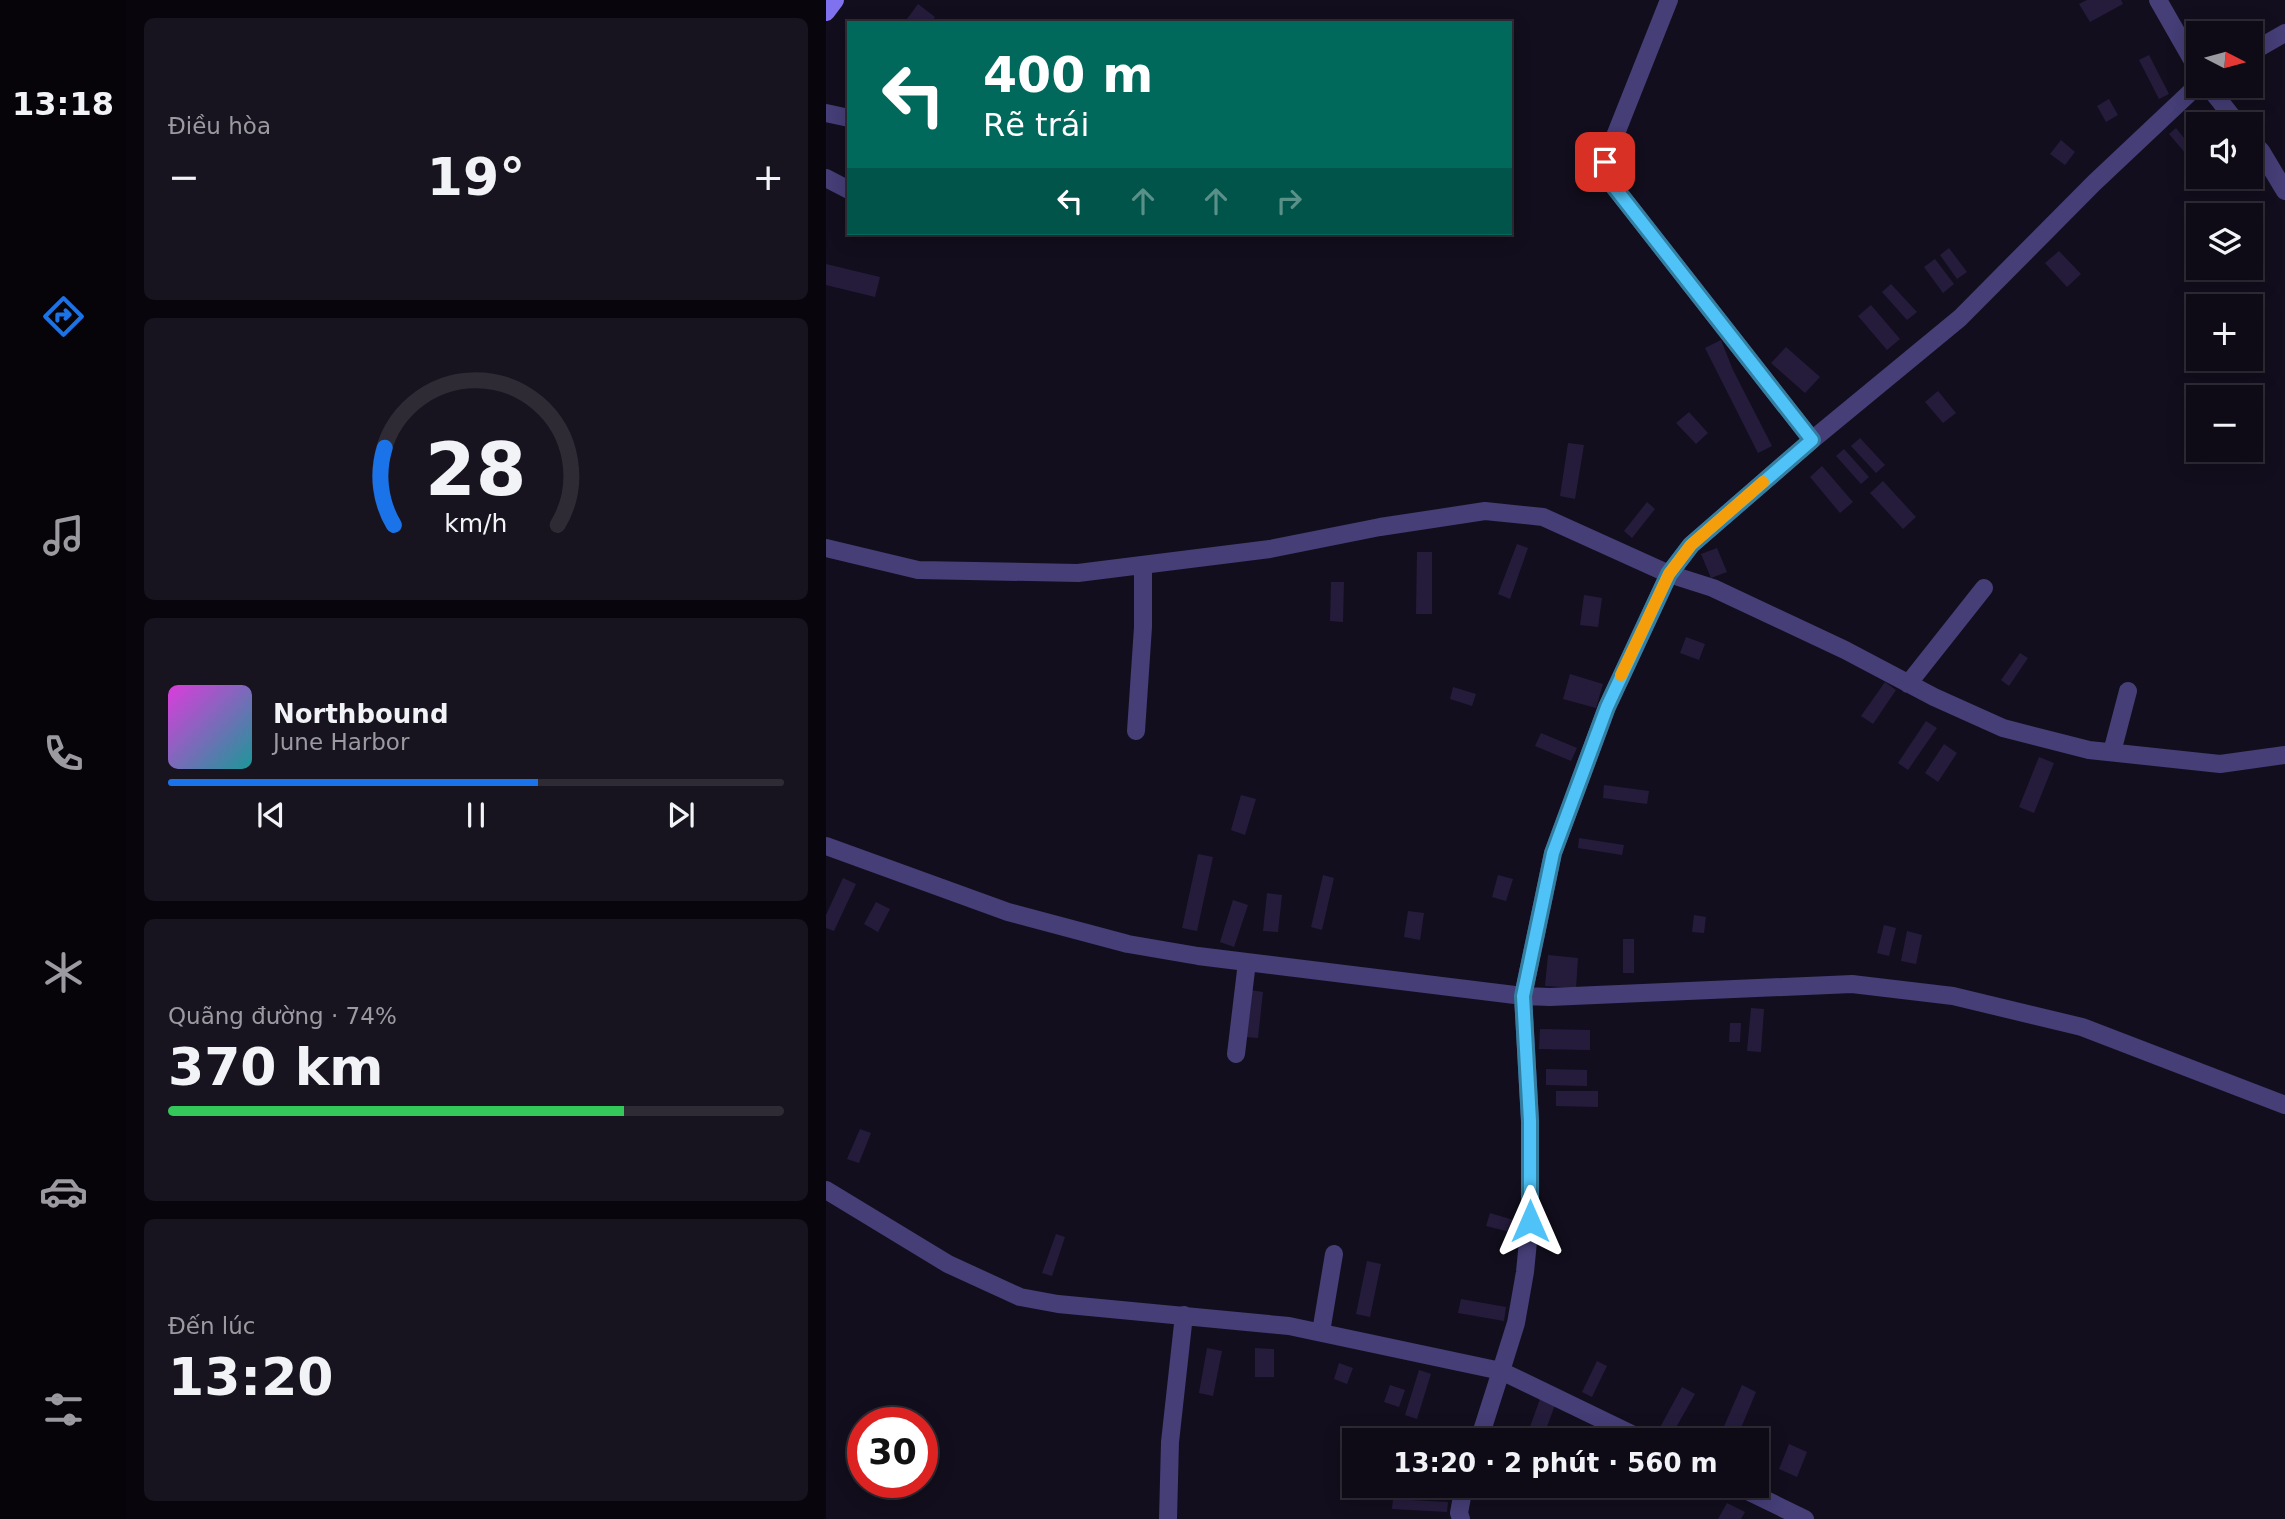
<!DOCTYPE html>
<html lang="vi">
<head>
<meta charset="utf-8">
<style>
	:root { --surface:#0e0a16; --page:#17131f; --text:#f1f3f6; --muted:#9b9aa1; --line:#2e2b35; --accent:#1a73e8 }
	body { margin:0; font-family:"DejaVu Sans",sans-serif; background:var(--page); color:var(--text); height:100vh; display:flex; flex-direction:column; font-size:26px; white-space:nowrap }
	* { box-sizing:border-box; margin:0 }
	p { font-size:23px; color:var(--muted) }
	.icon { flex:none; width:38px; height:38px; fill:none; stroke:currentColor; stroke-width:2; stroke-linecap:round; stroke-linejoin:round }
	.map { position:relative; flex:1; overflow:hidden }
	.details { display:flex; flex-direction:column; gap:18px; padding:18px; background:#08060c; width:700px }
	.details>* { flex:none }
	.top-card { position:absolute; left:21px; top:21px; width:665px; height:214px; border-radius:0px; box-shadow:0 4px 18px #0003,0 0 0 2px var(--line); background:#00695c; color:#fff; overflow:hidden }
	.needle { width:46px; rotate:96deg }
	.tools { position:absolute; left:1360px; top:21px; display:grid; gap:14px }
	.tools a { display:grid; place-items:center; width:77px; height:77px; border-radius:0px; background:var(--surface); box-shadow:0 4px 18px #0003,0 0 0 2px var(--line); font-size:35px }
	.speed { position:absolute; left:21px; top:1407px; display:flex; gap:14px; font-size:35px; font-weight:700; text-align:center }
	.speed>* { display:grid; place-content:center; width:91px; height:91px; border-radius:50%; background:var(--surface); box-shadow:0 4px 18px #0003,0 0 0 2px var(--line); line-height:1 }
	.speed .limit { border:10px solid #d22; background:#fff; color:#111 }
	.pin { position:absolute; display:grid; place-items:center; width:60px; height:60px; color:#fff; margin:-30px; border-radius:14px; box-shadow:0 4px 10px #0006 }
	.me { position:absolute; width:77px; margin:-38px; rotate:0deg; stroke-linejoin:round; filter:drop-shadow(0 0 5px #0008) }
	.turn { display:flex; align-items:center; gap:24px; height:147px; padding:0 21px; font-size:32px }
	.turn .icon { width:91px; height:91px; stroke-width:2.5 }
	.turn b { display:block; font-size:49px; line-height:60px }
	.lanes { display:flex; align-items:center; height:66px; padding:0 21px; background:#0003; justify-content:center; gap:35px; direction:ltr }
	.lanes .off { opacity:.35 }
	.big { font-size:52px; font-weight:800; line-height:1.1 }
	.details .tile { flex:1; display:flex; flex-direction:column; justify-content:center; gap:10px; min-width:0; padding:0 24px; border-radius:10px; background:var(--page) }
	.details .dial { align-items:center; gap:0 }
	.dial svg { height:182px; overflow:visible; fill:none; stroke:var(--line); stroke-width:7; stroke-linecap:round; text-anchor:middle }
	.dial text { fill:var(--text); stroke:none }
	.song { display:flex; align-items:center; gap:21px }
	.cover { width:84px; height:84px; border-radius:10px; background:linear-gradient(135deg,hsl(300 70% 55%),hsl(180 70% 35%)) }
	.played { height:7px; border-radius:4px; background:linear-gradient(90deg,var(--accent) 60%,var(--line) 60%) }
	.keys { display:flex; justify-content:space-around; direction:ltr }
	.heat { display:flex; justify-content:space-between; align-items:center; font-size:38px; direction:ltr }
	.charge { height:10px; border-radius:5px; background:linear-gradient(90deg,#34c759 74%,var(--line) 0) }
	.trip { position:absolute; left:516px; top:1428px; width:427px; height:70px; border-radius:0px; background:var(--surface); box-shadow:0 4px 18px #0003,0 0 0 2px var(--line); font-weight:800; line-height:70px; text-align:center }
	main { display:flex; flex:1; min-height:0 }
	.menu { display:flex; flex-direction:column; width:126px; justify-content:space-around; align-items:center; background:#060409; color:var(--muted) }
	.menu .icon { width:49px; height:49px }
	.menu .selected { color:var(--accent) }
	.menu b { font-size:32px; color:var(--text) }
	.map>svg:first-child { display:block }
</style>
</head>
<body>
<main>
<nav class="menu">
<b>13:18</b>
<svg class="icon selected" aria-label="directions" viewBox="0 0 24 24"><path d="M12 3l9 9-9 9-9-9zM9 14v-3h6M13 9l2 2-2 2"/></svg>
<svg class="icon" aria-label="music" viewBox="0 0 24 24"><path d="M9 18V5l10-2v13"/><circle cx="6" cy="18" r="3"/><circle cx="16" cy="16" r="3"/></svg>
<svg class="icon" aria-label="phone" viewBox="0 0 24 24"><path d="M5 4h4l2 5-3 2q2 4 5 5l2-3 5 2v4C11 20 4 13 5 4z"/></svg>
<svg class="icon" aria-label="climate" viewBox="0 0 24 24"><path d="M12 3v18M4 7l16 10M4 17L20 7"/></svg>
<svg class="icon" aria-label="car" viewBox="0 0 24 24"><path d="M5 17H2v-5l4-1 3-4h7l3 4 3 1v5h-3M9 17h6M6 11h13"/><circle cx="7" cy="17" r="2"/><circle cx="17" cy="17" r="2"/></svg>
<svg class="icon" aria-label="filters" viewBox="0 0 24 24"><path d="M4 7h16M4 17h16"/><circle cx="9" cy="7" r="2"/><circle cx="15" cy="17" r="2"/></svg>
</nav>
<section class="details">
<div class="tile"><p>Điều hòa</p>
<div class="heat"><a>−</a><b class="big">19°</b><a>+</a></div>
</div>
<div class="tile dial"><svg viewBox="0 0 100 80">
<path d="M14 69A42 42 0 1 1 86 69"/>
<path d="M14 69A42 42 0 0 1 10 35" stroke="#1a73e8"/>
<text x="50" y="56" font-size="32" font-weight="700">28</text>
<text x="50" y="72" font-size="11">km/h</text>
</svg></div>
<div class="tile">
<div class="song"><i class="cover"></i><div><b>Northbound</b><p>June Harbor</p></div></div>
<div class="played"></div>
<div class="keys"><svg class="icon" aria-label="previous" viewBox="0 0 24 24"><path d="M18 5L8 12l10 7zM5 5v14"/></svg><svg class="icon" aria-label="pause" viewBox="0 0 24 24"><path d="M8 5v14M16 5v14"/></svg><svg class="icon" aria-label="next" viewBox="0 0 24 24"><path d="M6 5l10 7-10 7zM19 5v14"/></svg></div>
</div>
<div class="tile"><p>Quãng đường · 74%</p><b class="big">370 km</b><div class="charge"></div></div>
<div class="tile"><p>Đến lúc</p><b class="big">13:20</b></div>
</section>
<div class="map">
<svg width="1459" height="1519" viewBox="0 0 1459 1519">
	<rect width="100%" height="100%" fill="#120e1d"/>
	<path fill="#251c3c" d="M1261,0H1295L1297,4L1264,22L1253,4Z
		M92,4L109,17L105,23H78Z
		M1323,55L1343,94L1333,99L1313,60Z
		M1283,99L1292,115L1280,122L1271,106Z
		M1350,128L1372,155L1371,167L1343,134Z
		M1235,140L1249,152L1239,165L1224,154Z
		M1123,248L1141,272L1131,279L1114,255Z
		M1233,251L1255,274L1241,287L1219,263Z
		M1109,259L1128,284L1117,293L1098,267Z
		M0,264L54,277L49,297L0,285Z
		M1065,284L1091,312L1081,320L1056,292Z
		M1045,305L1074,339L1061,350L1032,316Z
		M895,340L907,370L946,446L932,453L879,348Z
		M960,347L994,377L979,393L945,363Z
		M1112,391L1130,413L1117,423L1099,402Z
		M863,412L882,433L870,444L850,423Z
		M1034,438L1059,465L1050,473L1025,446Z
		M742,443L758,445L749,499L734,496Z
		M1018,449L1043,477L1035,484L1010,456Z
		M996,466L1027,502L1014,513L984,477Z
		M1057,481L1090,517L1077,529L1044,493Z
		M821,502L829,509L806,538L798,531Z
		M691,544L702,548L684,599L672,594Z
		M891,548L901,572L885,578L875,554Z
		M591,552H606V614H590Z
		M505,582H518L517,622L504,621Z
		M758,595L776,598L772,627L754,625Z
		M860,637L879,644L873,660L854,653Z
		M1194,653L1202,658L1183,686L1175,680Z
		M744,674L777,684L770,708L737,699Z
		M1059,682L1070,690L1047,724L1035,716Z
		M627,687L650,694L646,706L624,699Z
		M1100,721L1111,728L1082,770L1072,763Z
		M715,733L751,748L745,761L709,746Z
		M1118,744L1131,753L1112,782L1099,773Z
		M1213,757L1228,763L1208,813L1193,807Z
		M778,785L823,791L821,804L777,798Z
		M415,795L430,799L419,835L405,830Z
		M753,838L798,845L796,855L752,848Z
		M372,854L387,857L371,931L356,928Z
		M497,875L508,878L496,930L485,927Z
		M672,875L687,879L680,901L666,897Z
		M17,878L30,884L8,931L0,928V915Z
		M441,893L456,895L452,932L437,931Z
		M407,900L422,905L408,947L394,942Z
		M50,902L64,909L52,932L38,924Z
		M582,911L598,913L594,940L578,937Z
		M868,915L880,917L878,933L866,932Z
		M1058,925L1070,928L1063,956L1051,953Z
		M1081,931L1096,935L1090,964L1075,961Z
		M797,939H808V973H797Z
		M722,955L752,958L750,988L719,986Z
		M424,990L437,992L432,1038L419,1037Z
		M925,1008L938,1009L935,1052L921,1051Z
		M904,1023H915L914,1042H903Z
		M714,1029L764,1030V1050L713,1049Z
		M720,1069L761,1070V1086L720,1085Z
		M730,1091H772V1107L730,1106Z
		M34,1129L45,1133L33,1163L21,1159Z
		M664,1213L691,1221L688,1233L660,1226Z
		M230,1234L239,1237L226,1276L216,1273Z
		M541,1261L555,1264L544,1317L530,1314Z
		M635,1299L680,1307L678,1321L632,1313Z
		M381,1348L396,1351L387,1396L373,1393Z
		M429,1348L448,1349V1377H429Z
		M771,1361L781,1366L766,1397L756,1392Z
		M513,1363L527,1368L521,1384L508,1379Z
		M593,1370L605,1374L591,1419L579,1415Z
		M564,1385L579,1390L573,1407L558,1402Z
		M916,1385L930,1392L910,1440H892Z
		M856,1387L869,1394L844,1438L832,1431Z
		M714,1399L729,1405L716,1440L701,1435Z
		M963,1444L981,1452L971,1477L953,1469Z
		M567,1499L622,1502L621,1512L566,1509Z
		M901,1503L919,1512L915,1519H892Z"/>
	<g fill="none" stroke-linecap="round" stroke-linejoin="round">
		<path stroke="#453e77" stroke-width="18" d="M843,0L787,141L779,162L782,179L986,440
			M1332,0L1372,70
			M1424,53L1459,33
			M1372,85L1268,183L1134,318L986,440L865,545L843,574L887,588L1019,650L1108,697L1177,728L1263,750L1394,764L1459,755
			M1382,86L1412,124
			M0,113L23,118
			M1424,139L1435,151L1459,191
			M0,178L23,190
			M0,548L92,570L252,573L444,549L554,527L659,511L717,517L843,574L781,707L727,853L697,996L704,1121V1221L699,1272L690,1323L675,1371L463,1326L232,1304L194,1297L122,1264L0,1190
			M1082,684L1158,588
			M310,731L317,627V565
			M1286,752L1302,691
			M0,846L182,912L302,944L372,956L697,996L724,997L1026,984L1127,996L1256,1027L1459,1105
			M410,1054L421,962
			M495,1332L508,1254
			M653,1440L675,1371L818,1440
			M911,1486L979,1519
			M342,1519L344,1442L358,1315
			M635,1519L633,1513L638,1486"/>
		<path stroke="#8072ee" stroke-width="18" d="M0,12L9,0"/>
	</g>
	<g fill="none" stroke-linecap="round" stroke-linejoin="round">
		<defs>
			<path id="route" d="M704,1221V1121L697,996L727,853L781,707L843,574L865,545L986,440L782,179L779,162"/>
		</defs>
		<use href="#route" stroke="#337fa1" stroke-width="18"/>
		<use href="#route" stroke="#4fc3f7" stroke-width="12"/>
		<path stroke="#f59e0b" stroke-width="12" d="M795,675L843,574L865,545L937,482"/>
	</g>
</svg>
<div class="tools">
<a><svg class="needle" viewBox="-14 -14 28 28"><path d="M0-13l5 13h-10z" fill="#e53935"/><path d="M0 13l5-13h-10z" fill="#9b9aa1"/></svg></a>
<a><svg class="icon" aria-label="sound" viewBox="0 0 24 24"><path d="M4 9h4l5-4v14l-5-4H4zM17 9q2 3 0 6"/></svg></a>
<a><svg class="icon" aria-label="layers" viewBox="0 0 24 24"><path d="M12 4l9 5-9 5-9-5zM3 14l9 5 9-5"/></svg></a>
<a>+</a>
<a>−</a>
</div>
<div class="speed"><div class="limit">30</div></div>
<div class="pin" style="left:779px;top:162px;background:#d93025"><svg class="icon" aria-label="arrive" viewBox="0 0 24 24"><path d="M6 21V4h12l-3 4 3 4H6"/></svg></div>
<svg class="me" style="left:704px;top:1221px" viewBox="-20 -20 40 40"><path d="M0-17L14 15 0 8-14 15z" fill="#4fc3f7" stroke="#fff" stroke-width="4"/></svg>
<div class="trip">13:20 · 2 phút · 560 m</div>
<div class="top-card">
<div class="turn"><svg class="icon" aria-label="left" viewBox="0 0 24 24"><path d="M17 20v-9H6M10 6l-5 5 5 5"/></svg><div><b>400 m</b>Rẽ trái</div></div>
<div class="lanes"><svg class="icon" aria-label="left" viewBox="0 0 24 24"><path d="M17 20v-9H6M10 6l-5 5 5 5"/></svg><svg class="icon off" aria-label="ahead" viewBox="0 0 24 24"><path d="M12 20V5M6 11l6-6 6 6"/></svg><svg class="icon off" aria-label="ahead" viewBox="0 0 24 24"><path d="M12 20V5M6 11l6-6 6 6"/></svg><svg class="icon off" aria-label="right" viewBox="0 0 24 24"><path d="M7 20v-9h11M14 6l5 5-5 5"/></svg></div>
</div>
</div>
</main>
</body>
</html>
